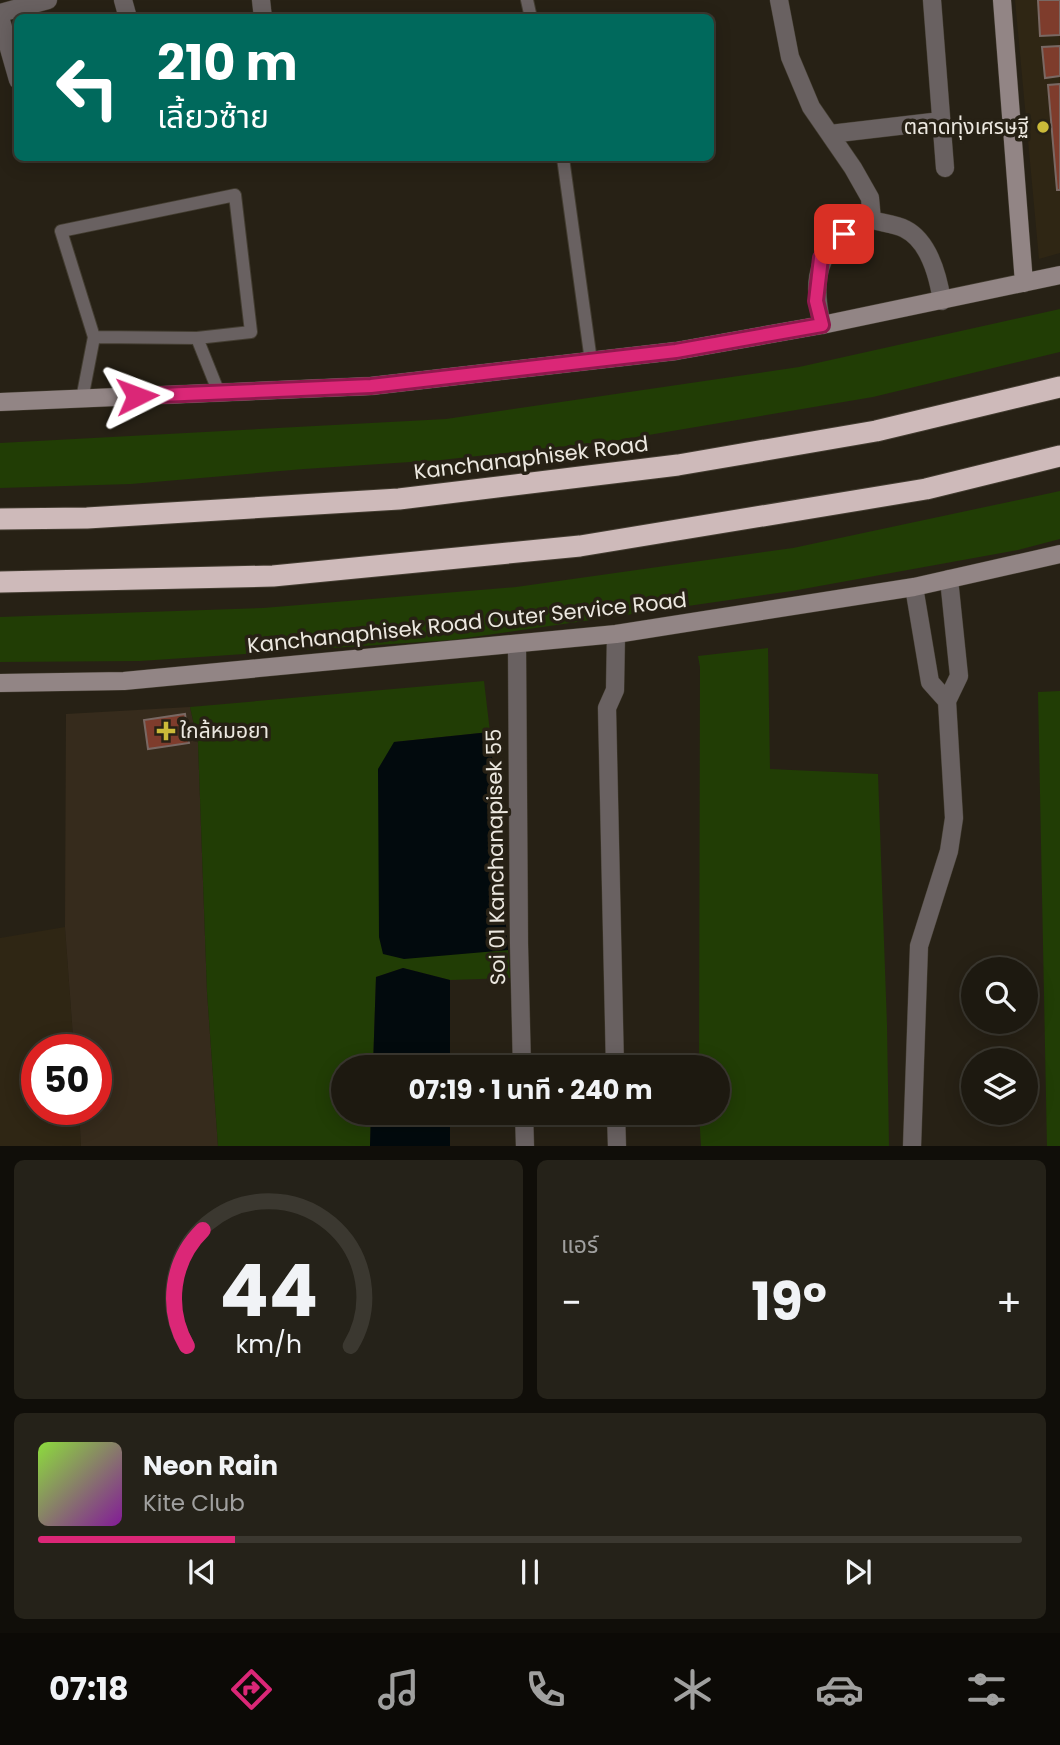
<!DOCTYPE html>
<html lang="th">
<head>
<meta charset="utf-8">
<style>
	:root { --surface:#1d1910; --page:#252219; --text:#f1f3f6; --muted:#a0a09f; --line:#3b3830; --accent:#db2777 }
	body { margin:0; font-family:Poppins,"Noto Sans Thai",sans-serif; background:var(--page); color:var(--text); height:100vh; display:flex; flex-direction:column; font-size:26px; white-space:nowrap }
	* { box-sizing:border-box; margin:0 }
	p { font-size:23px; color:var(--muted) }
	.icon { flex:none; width:38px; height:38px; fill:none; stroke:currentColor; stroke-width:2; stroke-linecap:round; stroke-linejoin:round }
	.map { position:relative; height:1146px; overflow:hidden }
	.panel { display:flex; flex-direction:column; gap:14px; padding:14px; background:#100e09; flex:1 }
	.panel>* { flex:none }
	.banner { position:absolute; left:14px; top:14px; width:700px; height:147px; border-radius:10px; box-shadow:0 4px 18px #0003,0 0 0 2px var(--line); background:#00695c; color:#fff; overflow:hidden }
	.tools { position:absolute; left:961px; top:957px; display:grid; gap:14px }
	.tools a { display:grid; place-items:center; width:77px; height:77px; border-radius:50%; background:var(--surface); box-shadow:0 4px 18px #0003,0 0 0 2px var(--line); font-size:35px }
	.speed { position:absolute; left:21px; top:1034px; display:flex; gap:14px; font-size:35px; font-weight:700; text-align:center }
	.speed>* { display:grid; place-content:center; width:91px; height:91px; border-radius:50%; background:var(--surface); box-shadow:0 4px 18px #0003,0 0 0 2px var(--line); line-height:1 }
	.speed .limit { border:10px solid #d22; background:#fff; color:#111 }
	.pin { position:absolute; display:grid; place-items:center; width:60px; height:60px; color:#fff; margin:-30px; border-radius:14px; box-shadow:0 4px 10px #0006 }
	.me { position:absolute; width:77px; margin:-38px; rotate:87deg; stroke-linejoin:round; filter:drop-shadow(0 0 5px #0008) }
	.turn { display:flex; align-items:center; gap:24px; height:147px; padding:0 28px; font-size:32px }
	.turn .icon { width:91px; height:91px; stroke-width:2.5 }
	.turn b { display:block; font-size:49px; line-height:60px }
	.big { font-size:52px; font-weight:700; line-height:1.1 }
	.panel .card { flex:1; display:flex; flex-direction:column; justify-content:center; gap:10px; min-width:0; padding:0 24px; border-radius:10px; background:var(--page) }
	.panel .dial { align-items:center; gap:0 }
	.dial svg { height:182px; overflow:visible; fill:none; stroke:var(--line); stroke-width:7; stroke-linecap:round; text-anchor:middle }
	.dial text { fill:var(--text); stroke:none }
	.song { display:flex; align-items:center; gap:21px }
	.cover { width:84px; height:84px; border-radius:10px; background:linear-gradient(135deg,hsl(90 70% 55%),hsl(290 70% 35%)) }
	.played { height:7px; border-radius:4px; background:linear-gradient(90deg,var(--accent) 20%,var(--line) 20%) }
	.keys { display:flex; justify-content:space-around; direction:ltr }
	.heat { display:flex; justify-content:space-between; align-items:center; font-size:38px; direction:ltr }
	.panel .tiles { flex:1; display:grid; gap:14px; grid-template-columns:1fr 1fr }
	.card:last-child { grid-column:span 2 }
	.trip { position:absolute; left:331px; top:1055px; width:399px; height:70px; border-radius:35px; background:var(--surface); box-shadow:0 4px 18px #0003,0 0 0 2px var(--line); font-weight:700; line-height:70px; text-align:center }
	.dock { display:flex; height:112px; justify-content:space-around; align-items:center; background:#0c0a06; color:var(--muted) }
	.dock .icon { width:49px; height:49px }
	.dock .selected { color:var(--accent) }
	.dock b { font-size:32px; color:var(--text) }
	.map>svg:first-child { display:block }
</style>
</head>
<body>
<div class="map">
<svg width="1060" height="1147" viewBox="0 0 1060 1147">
	<rect width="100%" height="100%" fill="#272115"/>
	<path fill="#2f2614" d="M1015,0H1060V253L1039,259Z
		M65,927L74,1050H37V1110H79L81,1146L0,1147V938Z"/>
	<path fill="#362b1c" d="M190,707L198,743L207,992L218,1146H81L79,1110H96V1050H74L65,927L66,714Z"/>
	<path fill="#213d05" d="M1060,309V352L873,397L613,441L441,460L304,469L131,484L0,488V443L446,419L799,367Z
		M1060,491V539L1018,550L792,591L452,640L140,661L0,662V617L263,608L516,587L793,548Z
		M768,648L770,769L878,774L887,1025L889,1146H701L699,1113H718V1068L699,1067L700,667L698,656Z
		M484,681L490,732L394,742L462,953L508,950L510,978L450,980L403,968L376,977L373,1067L343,1068V1113H371L370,1146H218L207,992L198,743L190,707Z
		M1060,691V1146L1047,1147L1038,692Z"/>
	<path fill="#020a0d" d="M490,732L508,950L404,959L383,954L379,937L378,769L394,742Z
		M403,968L450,980V1067H373L376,977Z
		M371,1113H450V1146H370Z"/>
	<path fill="#7e3c2c" stroke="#796863" stroke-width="2" d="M1038,0H1060V35L1040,36Z
		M1060,46V76L1045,78L1042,47Z
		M1060,84V190H1057L1048,85Z
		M185,714L189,743L148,749L144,720Z"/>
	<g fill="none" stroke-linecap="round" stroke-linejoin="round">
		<defs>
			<path id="lane" d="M527,0L531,18
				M563,158L591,361
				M94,337L61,231L235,195L251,332L197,338
				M82,399L94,337L197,338L219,393"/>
			<path id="street" d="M123,0L128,18
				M261,0L263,18
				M779,0L790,57L811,107L853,168L870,198L872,220
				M932,0L945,168
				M0,13L48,0
				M0,17L18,80
				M830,134L941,121
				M822,325C814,291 813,259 843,235C851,229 863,225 872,220C882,223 896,224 905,229C929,241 938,276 942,301
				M914,587L930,682L947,701
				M517,645L519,944L522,1068
				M615,1068L607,708L615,690L616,634
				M524,1113L525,1147
				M616,1113L617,1147
				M912,1147L919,946L949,851L954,818L947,701L959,676L949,579"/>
			<path id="secondary" d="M1002,0L1024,283
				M0,402L371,386L676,351L822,325L1060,275
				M0,683L124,681L616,634L914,587L1060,554"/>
			<path id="highway" d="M0,519L87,518L399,499L678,465L876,431L1060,387
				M0,582L273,576L580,546L926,489L1060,456"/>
		</defs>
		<use href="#lane" stroke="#433d31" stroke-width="14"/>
		<use href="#street" stroke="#433d31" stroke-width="19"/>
		<use href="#secondary" stroke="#433d31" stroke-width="19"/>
		<use href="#highway" stroke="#433d31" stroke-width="23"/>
		<use href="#lane" stroke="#696161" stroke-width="12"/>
		<use href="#street" stroke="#696161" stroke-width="18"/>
		<use href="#secondary" stroke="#928585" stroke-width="18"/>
		<use href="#highway" stroke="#cebaba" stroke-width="21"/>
	</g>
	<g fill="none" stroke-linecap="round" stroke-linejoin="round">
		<defs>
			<path id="route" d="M137,396L371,386L676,351L822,325L816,301L821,258L844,234"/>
		</defs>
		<use href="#route" stroke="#8e194d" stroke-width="18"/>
		<use href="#route" stroke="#db2777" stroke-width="12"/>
	</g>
	<g fill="#cbba39" stroke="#272115" stroke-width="2.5">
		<circle cx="1043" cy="127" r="7"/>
		<path d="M162.5 720.5h7v7h7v7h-7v7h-7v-7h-7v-7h7z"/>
	</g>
	<g text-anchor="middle" stroke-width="7" stroke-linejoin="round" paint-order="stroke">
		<g font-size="21" fill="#ece8e0" stroke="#272115" text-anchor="end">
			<text x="1029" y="134">ตลาดทุ่งเศรษฐี</text>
			<text x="180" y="738" text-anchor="start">ใกล้หมอยา</text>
		</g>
		<g font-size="21" fill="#ece8e0" stroke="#272115">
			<text transform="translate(531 458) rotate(-7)" y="7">Kanchanaphisek Road</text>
			<text transform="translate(467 623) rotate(-6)" y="7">Kanchanaphisek Road Outer Service Road</text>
			<text transform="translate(496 857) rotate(-91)" y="7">Soi 01 Kanchanapisek 55</text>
		</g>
	</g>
</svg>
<div class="tools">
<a><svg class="icon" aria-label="search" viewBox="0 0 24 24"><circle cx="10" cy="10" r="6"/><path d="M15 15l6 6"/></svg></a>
<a><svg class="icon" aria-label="layers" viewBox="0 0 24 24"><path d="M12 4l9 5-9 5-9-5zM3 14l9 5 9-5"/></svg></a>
</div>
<div class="speed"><div class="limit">50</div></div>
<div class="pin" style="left:844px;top:234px;background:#d93025"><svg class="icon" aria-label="arrive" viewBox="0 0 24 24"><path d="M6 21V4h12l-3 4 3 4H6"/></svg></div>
<svg class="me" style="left:137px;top:396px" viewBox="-20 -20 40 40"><path d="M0-17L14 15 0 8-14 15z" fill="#db2777" stroke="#fff" stroke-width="4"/></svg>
<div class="trip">07:19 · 1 นาที · 240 m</div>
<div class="banner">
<div class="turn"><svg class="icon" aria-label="left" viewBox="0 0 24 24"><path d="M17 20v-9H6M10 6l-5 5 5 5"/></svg><div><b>210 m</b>เลี้ยวซ้าย</div></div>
</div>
</div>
<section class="panel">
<div class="tiles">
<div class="card dial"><svg viewBox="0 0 100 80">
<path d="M14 69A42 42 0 1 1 86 69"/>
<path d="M14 69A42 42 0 0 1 21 18" stroke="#db2777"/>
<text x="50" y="56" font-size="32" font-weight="700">44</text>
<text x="50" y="72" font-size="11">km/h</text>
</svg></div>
<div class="card"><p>แอร์</p>
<div class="heat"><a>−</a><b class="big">19°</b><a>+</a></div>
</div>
<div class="card">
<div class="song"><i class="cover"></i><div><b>Neon Rain</b><p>Kite Club</p></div></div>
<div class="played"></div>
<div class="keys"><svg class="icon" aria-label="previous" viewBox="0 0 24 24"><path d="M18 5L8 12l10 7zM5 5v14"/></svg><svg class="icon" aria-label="pause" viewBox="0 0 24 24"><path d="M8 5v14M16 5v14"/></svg><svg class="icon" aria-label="next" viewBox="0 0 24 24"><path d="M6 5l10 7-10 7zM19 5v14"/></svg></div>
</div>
</div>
</section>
<nav class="dock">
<b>07:18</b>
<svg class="icon selected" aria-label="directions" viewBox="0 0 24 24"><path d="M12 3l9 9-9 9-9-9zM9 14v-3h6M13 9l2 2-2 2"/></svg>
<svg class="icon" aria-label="music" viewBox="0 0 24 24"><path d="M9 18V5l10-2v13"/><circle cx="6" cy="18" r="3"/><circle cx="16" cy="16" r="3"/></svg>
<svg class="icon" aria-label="phone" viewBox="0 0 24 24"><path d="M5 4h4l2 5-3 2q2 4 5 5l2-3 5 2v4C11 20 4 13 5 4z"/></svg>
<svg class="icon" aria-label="climate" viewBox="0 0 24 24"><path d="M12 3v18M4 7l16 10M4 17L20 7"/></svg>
<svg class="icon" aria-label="car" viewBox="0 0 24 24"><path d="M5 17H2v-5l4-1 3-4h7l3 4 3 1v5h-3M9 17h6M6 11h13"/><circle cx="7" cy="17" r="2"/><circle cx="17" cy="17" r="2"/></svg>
<svg class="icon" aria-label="filters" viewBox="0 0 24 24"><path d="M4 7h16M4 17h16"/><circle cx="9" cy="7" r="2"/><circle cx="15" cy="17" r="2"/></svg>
</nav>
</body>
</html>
